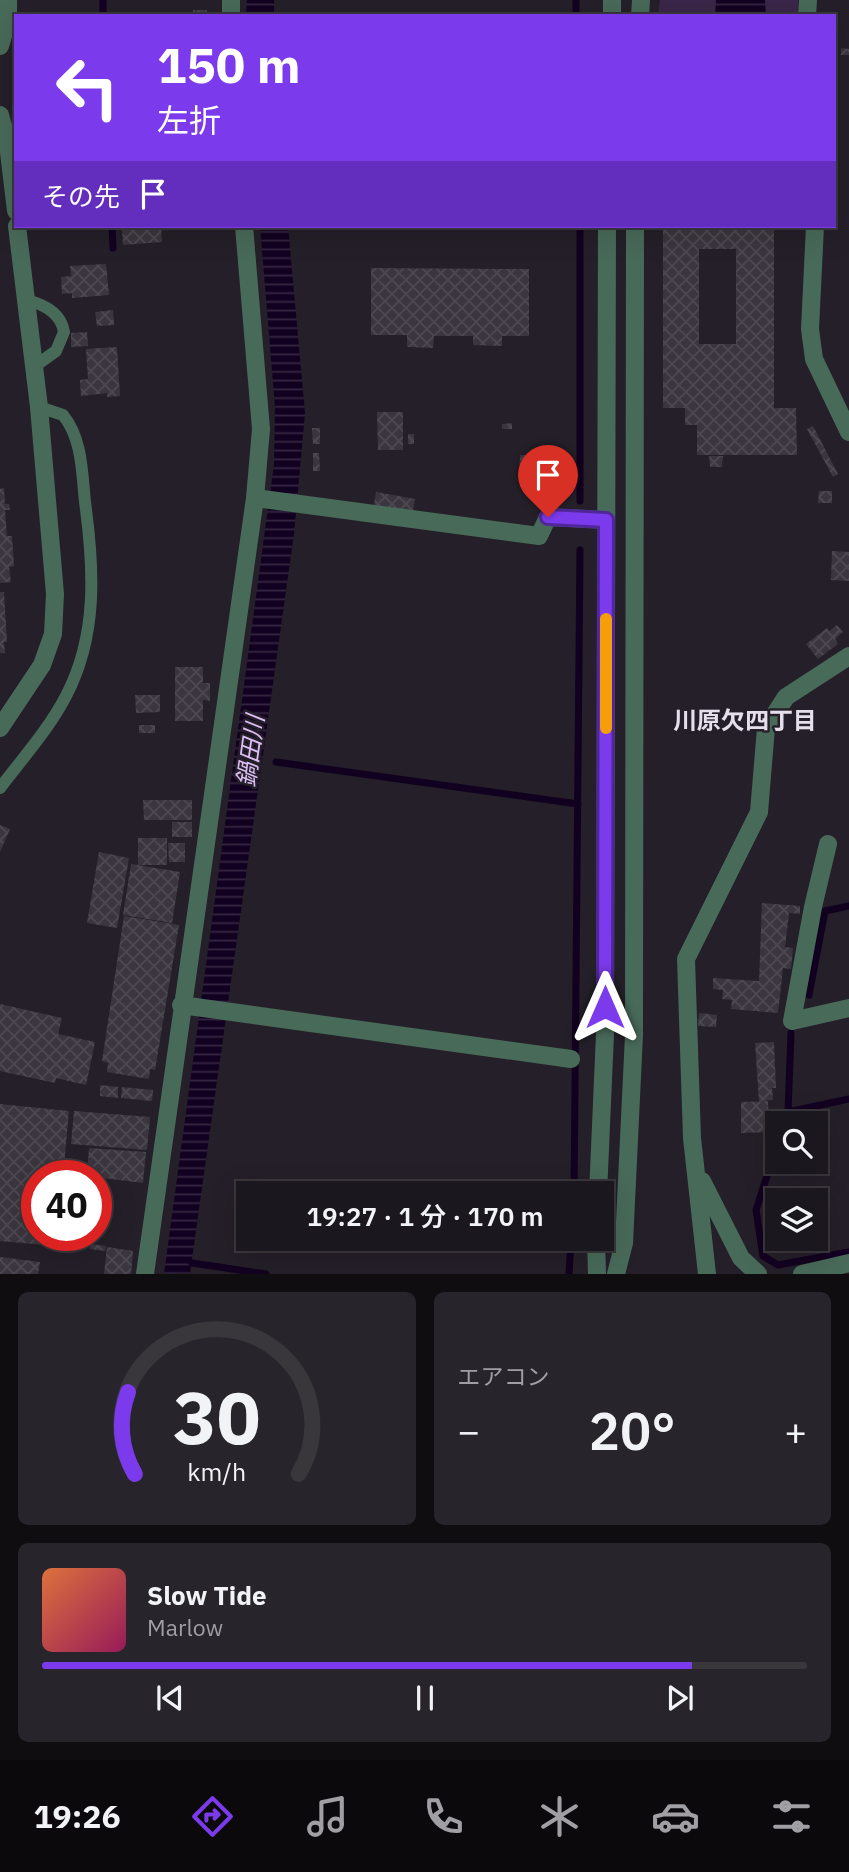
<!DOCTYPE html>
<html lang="ja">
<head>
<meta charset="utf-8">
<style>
	:root { --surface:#1b171e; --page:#28242b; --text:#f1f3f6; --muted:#a09fa4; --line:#39363c; --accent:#7c3aed }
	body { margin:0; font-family:"IBM Plex Sans","Noto Sans JP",sans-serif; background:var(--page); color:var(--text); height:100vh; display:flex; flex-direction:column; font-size:26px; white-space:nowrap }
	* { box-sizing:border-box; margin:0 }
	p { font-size:23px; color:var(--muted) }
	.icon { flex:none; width:38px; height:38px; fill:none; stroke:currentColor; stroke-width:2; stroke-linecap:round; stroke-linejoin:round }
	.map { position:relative; height:1274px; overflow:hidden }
	.side { display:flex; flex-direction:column; gap:18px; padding:18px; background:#0f0d10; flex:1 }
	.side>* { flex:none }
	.top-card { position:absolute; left:14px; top:14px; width:822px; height:214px; border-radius:0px; box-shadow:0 7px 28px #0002,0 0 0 2px var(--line); background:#7c3aed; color:#fff; overflow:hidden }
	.controls { position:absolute; left:765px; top:1111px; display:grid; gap:14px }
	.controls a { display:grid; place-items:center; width:63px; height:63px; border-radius:0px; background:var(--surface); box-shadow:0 7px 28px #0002,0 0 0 2px var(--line); font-size:35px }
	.speed { position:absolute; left:21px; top:1160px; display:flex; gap:14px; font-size:35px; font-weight:700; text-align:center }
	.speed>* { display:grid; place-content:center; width:91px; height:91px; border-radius:50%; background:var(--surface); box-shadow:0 7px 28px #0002,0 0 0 2px var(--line); line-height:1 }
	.speed .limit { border:10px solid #d22; background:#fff; color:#111 }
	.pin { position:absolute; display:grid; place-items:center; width:60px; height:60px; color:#fff; margin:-72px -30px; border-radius:50% 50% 50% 0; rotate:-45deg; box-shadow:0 0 7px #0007 }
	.pin .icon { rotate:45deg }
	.me { position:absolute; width:77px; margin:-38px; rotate:0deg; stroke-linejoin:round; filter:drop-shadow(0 0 5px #0008) }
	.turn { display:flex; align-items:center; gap:24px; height:147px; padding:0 28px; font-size:32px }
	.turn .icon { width:91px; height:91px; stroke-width:2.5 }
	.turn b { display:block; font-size:49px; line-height:60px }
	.then { display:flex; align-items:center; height:66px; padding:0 28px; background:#0003; gap:14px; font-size:26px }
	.big { font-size:52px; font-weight:600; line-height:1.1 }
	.side .widget { flex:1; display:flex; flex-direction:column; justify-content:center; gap:10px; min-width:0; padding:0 24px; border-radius:10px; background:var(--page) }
	.side .dial { align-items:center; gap:0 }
	.dial svg { height:182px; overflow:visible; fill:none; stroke:var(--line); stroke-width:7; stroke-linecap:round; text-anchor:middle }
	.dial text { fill:var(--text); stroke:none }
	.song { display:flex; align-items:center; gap:21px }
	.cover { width:84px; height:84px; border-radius:10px; background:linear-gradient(135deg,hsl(20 70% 55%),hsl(330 70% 35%)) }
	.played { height:7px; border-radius:4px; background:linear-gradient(90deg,var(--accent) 85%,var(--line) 85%) }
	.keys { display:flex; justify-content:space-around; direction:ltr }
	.heat { display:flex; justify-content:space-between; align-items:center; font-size:38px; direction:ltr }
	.side .tiles { flex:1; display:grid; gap:18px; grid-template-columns:1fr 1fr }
	.widget:last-child { grid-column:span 2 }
	.trip { position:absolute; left:236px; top:1181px; width:378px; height:70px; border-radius:0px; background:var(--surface); box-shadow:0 7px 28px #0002,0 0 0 2px var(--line); font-weight:600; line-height:70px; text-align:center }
	.dock { display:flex; height:112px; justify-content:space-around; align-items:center; background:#0b090c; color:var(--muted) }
	.dock .icon { width:49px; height:49px }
	.dock .active { color:var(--accent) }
	.dock b { font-size:32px; color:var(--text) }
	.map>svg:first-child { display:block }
</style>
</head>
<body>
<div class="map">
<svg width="849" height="1274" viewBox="0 0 849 1274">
	<defs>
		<pattern id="water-rules" width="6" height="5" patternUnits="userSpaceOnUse" patternTransform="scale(1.75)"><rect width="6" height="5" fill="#120020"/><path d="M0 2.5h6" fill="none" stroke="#352641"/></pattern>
		<pattern id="building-cross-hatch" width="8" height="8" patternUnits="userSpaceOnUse" patternTransform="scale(1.75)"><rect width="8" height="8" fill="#3a353e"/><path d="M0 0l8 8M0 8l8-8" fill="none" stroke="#4d4951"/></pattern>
	</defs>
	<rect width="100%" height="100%" fill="#241f28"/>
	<path fill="#3a2648" d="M660,0H798V16H658Z"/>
	<path fill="url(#water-rules)" d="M247,0H274V16H246Z
		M716,0H765L766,16H715Z
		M260,226H288L305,413L294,534L190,1273L164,1274L274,464L275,407Z"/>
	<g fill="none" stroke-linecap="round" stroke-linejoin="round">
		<path stroke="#120020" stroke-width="7" d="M576,0V16
			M103,16V0
			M112,226L113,248
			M580,226V501
			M276,762L578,804
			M809,995L825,911L849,906
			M788,1112L849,1099
			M784,1124L788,1112L791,1033
			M777,1145L756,1210L763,1256L778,1265L849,1252
			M574,1194L580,550
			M192,1263L266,1274
			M569,1274L571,1239"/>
	</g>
	<path fill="url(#building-cross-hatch)" fill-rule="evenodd" d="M193,10H207V16H193Z
		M841,48L849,49V55H841Z
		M161,226L162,242L123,245L122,227Z
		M663,226H774V408H796L797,455H697V425H685V408H663ZM699,249H736V344H699Z
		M106,264L109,295L72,298V293L62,294L61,277L71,276L70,266Z
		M371,268L529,269V336H502V346L473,345V336H434L433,348L407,347V335H371Z
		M113,310L114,325L97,326L95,312Z
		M87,332L88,346L71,347V333Z
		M117,347L120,396L107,397V393L81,396L80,380L88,379L86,349Z
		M377,412H403V450H378Z
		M512,423V429H502V424Z
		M813,426L838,474L833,477L807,429Z
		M312,428H320V444H313Z
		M408,434H414V444H408Z
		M313,453H319L320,471H313Z
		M520,455H538L539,477H519Z
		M709,456H723L722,467H710Z
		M4,488L5,504H9L10,510H5L7,536H12L14,566L9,567L11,582L0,583V489Z
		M819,491H832V503H818Z
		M376,492L415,499L413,511L374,505Z
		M832,551L849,552V581L831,580Z
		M0,592H4L7,642H4L5,653H0Z
		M837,625L843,632L835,639L838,644L818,659L806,644L827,628L829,631Z
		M175,667H203V683H210V701L203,700V721H175Z
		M135,695H160V712L136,713Z
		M139,725H155V733H139Z
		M143,800H192V820H144Z
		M172,822H192V837H172Z
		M0,825L10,829L0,852Z
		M138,838H167V865H138Z
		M168,843H185V862H169Z
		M99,852L129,858L117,928L87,923Z
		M131,864L180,872L172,923L123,915Z
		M762,903L800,906V914L789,913L785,947L793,948L791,969L783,968L778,1013L731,1009L732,1000L722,999L723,990L713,989V978L759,981Z
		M124,916L179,925L155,1070L150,1069L149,1079L107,1072L108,1063L102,1061Z
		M0,1004L62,1018L58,1034L95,1042L86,1085L56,1078L55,1083L0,1071Z
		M699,1013L717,1015L716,1027L698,1026Z
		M774,1042L776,1088H772L773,1100L759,1101L755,1043Z
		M100,1085L118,1087V1098L100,1096Z
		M122,1087L153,1090L152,1101L121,1098Z
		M768,1101L769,1132L741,1133V1102Z
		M0,1104L69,1111L63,1176H37V1236H57L56,1246L0,1241Z
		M74,1111L150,1117L147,1150L71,1144Z
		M89,1148L146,1152L143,1183L87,1176Z
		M90,1244L106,1246L105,1251L90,1249Z
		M107,1247L133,1251L131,1274H104Z
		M0,1257L40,1262L38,1274H0Z"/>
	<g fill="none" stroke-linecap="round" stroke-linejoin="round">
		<path stroke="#486a59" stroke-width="12" d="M26,300C43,304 61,313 64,332L56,351L35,366
			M0,788C22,759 49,729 66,696C98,635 94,568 85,502C82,472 82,438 63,415L39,407"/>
		<path stroke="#486a59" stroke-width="18" d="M231,0V16
			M807,16L808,0
			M0,46L8,19V0
			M815,226L810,329L814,359L849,432
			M255,498L539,536L548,517L606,520
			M828,844L813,907L792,1021L849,1008
			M181,1005L571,1059
			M702,1181L741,1258L758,1274
			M145,1274L255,498L261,429L244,226
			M707,1274L692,1138L686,959L759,812L766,728L786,697L849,656
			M802,1274L849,1263"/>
		<path stroke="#486a59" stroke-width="18" d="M612,16V0
			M640,16L641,0
			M0,115L8,144L16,211
			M0,728L42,665L53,634L55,594L39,407L17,226
			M598,1194L605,1034L607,226
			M596,1239L597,1274
			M616,1274L624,1243L634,1035L635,226"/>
	</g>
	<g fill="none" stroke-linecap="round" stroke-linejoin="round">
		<defs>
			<path id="route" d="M548,517L606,520L605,1007"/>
		</defs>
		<use href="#route" stroke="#51269a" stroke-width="18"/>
		<use href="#route" stroke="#7c3aed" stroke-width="12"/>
		<path stroke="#f59e0b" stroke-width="12" d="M606,728V619"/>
	</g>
	<g text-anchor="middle" stroke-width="5" stroke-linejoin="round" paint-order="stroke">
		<g font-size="24" font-weight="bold" fill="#e6dfeb" stroke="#241f28">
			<text x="745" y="729">川原欠四丁目</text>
		</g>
		<g font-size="24" font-style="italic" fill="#dcbef4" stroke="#241f28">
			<text transform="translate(251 751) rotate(-82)" y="8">鍋田川</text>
		</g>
	</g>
</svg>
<div class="controls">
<a><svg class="icon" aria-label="search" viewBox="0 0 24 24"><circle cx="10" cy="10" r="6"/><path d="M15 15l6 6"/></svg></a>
<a><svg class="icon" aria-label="layers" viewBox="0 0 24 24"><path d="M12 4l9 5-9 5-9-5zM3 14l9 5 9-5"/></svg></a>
</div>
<div class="speed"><div class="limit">40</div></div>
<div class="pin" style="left:548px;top:517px;background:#d93025"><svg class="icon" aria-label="arrive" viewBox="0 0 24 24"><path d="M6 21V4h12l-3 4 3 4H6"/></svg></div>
<svg class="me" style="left:605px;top:1007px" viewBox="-20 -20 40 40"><path d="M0-17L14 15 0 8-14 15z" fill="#7c3aed" stroke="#fff" stroke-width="4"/></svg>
<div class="trip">19:27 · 1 分 · 170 m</div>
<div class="top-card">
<div class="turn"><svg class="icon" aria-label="left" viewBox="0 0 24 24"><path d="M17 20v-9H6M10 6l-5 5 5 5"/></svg><div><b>150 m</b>左折</div></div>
<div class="then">その先<svg class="icon" aria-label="arrive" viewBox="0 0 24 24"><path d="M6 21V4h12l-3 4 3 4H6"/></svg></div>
</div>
</div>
<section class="side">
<div class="tiles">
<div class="widget dial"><svg viewBox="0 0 100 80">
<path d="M14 69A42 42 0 1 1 86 69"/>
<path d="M14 69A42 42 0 0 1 11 33" stroke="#7c3aed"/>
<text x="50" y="56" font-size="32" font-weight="700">30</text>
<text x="50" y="72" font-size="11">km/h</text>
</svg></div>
<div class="widget"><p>エアコン</p>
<div class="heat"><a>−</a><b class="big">20°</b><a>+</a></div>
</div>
<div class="widget">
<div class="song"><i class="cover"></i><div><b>Slow Tide</b><p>Marlow</p></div></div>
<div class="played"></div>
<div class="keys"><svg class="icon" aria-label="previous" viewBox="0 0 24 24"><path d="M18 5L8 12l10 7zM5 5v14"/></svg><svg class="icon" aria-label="pause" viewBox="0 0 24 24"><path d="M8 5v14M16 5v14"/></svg><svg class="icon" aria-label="next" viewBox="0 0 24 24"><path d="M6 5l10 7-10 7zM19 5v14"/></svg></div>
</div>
</div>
</section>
<nav class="dock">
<b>19:26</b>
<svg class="icon active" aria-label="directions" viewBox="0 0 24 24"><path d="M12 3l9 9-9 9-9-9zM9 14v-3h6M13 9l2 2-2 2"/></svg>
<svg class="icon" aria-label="music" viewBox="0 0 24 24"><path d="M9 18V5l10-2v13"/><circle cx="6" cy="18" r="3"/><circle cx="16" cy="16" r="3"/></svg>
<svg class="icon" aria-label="phone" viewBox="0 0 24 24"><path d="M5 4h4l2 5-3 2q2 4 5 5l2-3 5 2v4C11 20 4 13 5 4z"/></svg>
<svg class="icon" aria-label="climate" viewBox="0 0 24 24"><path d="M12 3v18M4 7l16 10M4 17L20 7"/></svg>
<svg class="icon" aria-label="car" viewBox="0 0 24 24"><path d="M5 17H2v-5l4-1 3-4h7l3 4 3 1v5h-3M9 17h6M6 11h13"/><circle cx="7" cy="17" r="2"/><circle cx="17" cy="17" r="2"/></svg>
<svg class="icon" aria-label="filters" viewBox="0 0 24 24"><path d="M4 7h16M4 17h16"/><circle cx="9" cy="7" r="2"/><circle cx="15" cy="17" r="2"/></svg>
</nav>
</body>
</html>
